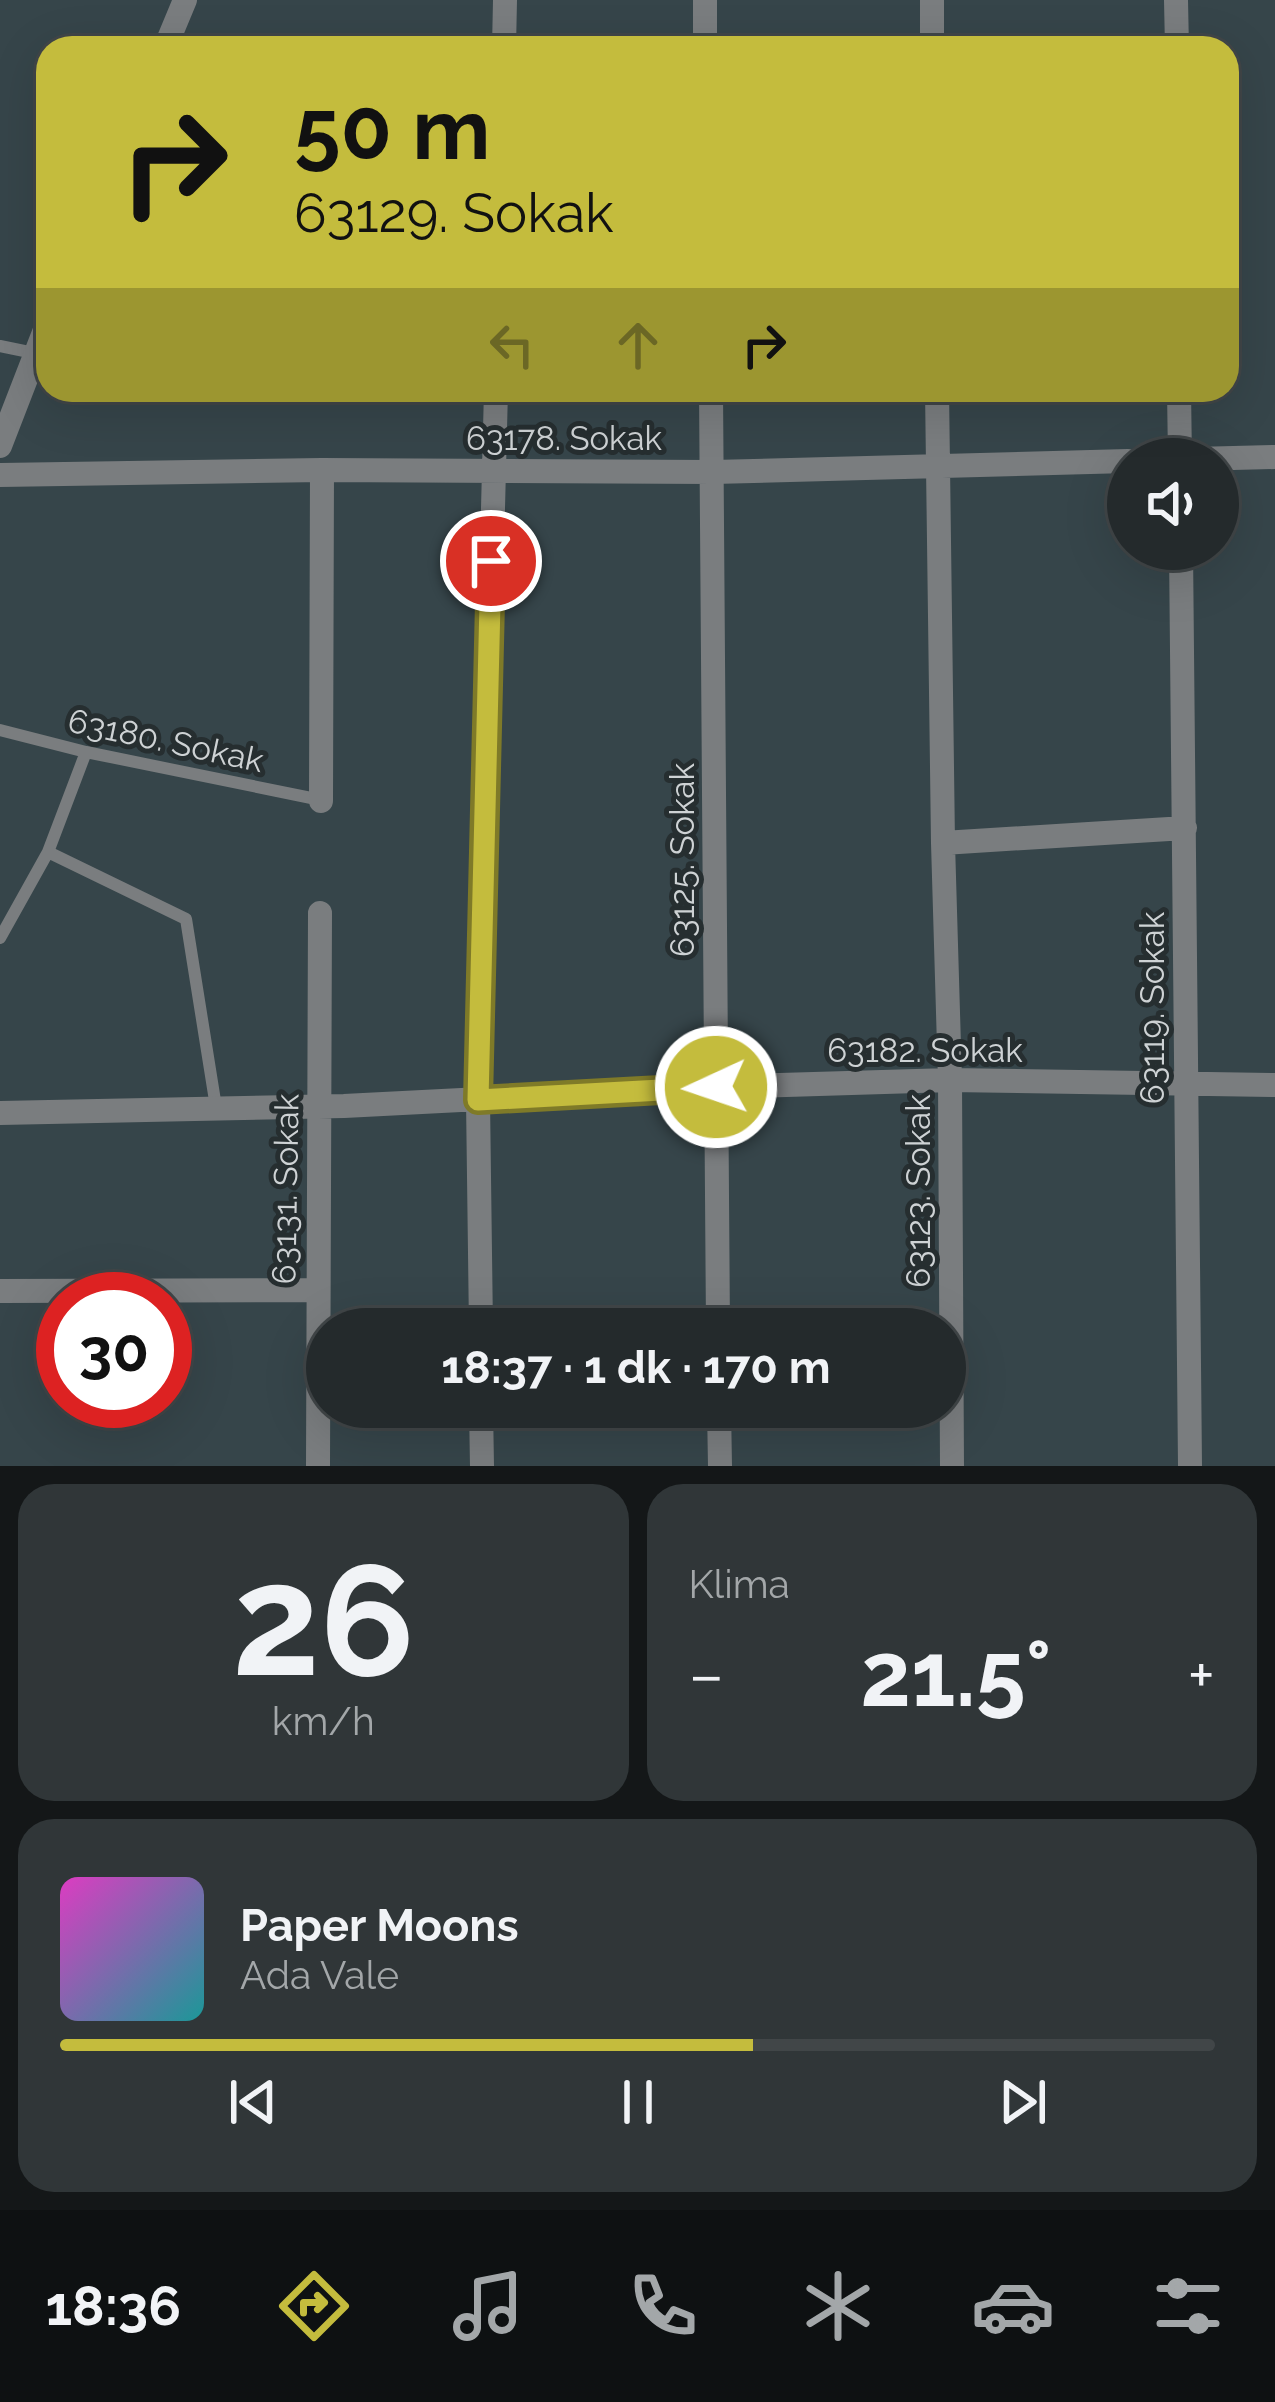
<!DOCTYPE html>
<html lang="tr">
<head>
<meta charset="utf-8">
<style>
	:root { --surface:#242a2c; --page:#303638; --text:#f1f3f6; --muted:#a3a7a9; --line:#414648; --accent:#c4bc3d }
	body { margin:0; font-family:Raleway,sans-serif; background:var(--page); color:var(--text); height:100vh; display:flex; flex-direction:column; font-size:45px; white-space:nowrap }
	* { box-sizing:border-box; margin:0 }
	p { font-size:39px; color:var(--muted) }
	.icon { flex:none; width:66px; height:66px; fill:none; stroke:currentColor; stroke-width:2; stroke-linecap:round; stroke-linejoin:round }
	.map { position:relative; height:1466px; overflow:hidden }
	.panel { display:flex; flex-direction:column; gap:18px; padding:18px; background:#141718; flex:1 }
	.panel>* { flex:none }
	.top-card { position:absolute; left:36px; top:36px; width:1203px; height:366px; border-radius:36px; box-shadow:0 12px 48px #0002,0 0 0 3px var(--line); background:#c4bc3d; color:#111; overflow:hidden }
	.fabs { position:absolute; left:1107px; top:438px; display:grid; gap:24px }
	.fabs a { display:grid; place-items:center; width:132px; height:132px; border-radius:50%; background:var(--surface); box-shadow:0 12px 48px #0002,0 0 0 3px var(--line); font-size:60px }
	.speed { position:absolute; left:36px; top:1272px; display:flex; gap:24px; font-size:60px; font-weight:700; text-align:center }
	.speed>* { display:grid; place-content:center; width:156px; height:156px; border-radius:50%; background:var(--surface); box-shadow:0 12px 48px #0002,0 0 0 3px var(--line); line-height:1 }
	.speed .limit { border:18px solid #d22; background:#fff; color:#111 }
	.pin { position:absolute; display:grid; place-items:center; width:102px; height:102px; color:#fff; margin:-51px; border:6px solid #fff; border-radius:50%; box-shadow:0 3px 12px #0007 }
	.me { position:absolute; width:132px; margin:-66px; rotate:267deg; stroke-linejoin:round; filter:drop-shadow(0 0 9px #0008) }
	.turn { display:flex; align-items:center; gap:42px; height:252px; padding:0 60px; font-size:54px }
	.turn .icon { width:156px; height:156px; stroke-width:2.5 }
	.turn b { display:block; font-size:84px; line-height:102px }
	.lanes { display:flex; align-items:center; height:114px; padding:0 60px; background:#0003; justify-content:center; gap:60px; direction:ltr }
	.lanes .off { opacity:.35 }
	.big { font-size:90px; font-weight:700; line-height:1.1 }
	.panel .card { flex:1; display:flex; flex-direction:column; justify-content:center; gap:18px; min-width:0; padding:0 42px; border-radius:36px; background:var(--page) }
	.panel .dial { align-items:center; gap:0 }
	.dial b { font-size:156px; line-height:1 }
	.song { display:flex; align-items:center; gap:36px }
	.cover { width:144px; height:144px; border-radius:18px; background:linear-gradient(135deg,hsl(310 70% 55%),hsl(180 70% 35%)) }
	.played { height:12px; border-radius:6px; background:linear-gradient(90deg,var(--accent) 60%,var(--line) 60%) }
	.keys { display:flex; justify-content:space-around; direction:ltr }
	.heat { display:flex; justify-content:space-between; align-items:center; font-size:66px; direction:ltr }
	.panel .tiles { flex:1; display:grid; gap:18px; grid-template-columns:1fr 1fr }
	.card:last-child { grid-column:span 2 }
	.trip { position:absolute; left:306px; top:1308px; width:660px; height:120px; border-radius:60px; background:var(--surface); box-shadow:0 12px 48px #0002,0 0 0 3px var(--line); font-weight:700; line-height:120px; text-align:center }
	.tabs { display:flex; height:192px; justify-content:space-around; align-items:center; background:#0e1112; color:var(--muted) }
	.tabs .icon { width:84px; height:84px }
	.tabs .active { color:var(--accent) }
	.tabs b { font-size:54px; color:var(--text) }
	.map>svg:first-child { display:block }
</style>
</head>
<body>
<div class="map">
<svg width="1275" height="1466" viewBox="0 0 1275 1466">
	<rect width="100%" height="100%" fill="#30383b"/>
	<path fill="#36454a" fill-rule="evenodd" d="M0,0H1275V1466H0ZM48,48H1227V390H48ZM1128,459H1218V549H1128ZM63,1299H165V1401H63ZM327,1329H945V1407H327Z"/>
	<g fill="none" stroke-linecap="round" stroke-linejoin="round">
		<path stroke="#7a7d7f" stroke-width="12" d="M0,346L34,353
			M0,730L86,752L321,800
			M48,852L186,919L216,1107
			M0,938L48,852L86,752"/>
		<path stroke="#7a7d7f" stroke-width="24" d="M705,0V48
			M932,0V48
			M1176,0L1177,48
			M165,48L185,0
			M504,48L505,0
			M711,390L718,1329
			M937,390L943,843L1185,828
			M1179,390L1180,459
			M0,446L48,322
			M1194,459L1275,457
			M0,475L322,470L713,472L1128,461
			M1181,549L1190,1466
			M321,801L322,470
			M943,843L950,1080L952,1466
			M0,1113L344,1106L716,1087L950,1080L1275,1085
			M0,1291L317,1290
			M481,1329L478,1100L496,390
			M481,1407L482,1466
			M719,1407L720,1466
			M318,1466L320,913"/>
	</g>
	<g fill="none" stroke-linecap="round" stroke-linejoin="round">
		<defs>
			<path id="route" d="M491,561L478,1100L716,1087"/>
		</defs>
		<use href="#route" stroke="#7f7a28" stroke-width="30"/>
		<use href="#route" stroke="#c4bc3d" stroke-width="21"/>
	</g>
	<g text-anchor="middle" stroke-width="10" stroke-linejoin="round" paint-order="stroke">
		<g font-size="33" fill="#ced2d4" stroke="#262e30">
			<text x="564" y="450">63178. Sokak</text>
			<text transform="translate(166 740) rotate(12)" y="12">63180. Sokak</text>
			<text transform="translate(682 860) rotate(-90)" y="12">63125. Sokak</text>
			<text transform="translate(1152 1008) rotate(-90)" y="12">63119. Sokak</text>
			<text x="925" y="1062">63182. Sokak</text>
			<text transform="translate(285 1189) rotate(-89)" y="12">63131. Sokak</text>
			<text transform="translate(918 1191) rotate(-90)" y="12">63123. Sokak</text>
		</g>
	</g>
</svg>
<div class="fabs">
<a><svg class="icon" aria-label="sound" viewBox="0 0 24 24"><path d="M4 9h4l5-4v14l-5-4H4zM17 9q2 3 0 6"/></svg></a>
</div>
<div class="speed"><div class="limit">30</div></div>
<div class="pin" style="left:491px;top:561px;background:#d93025"><svg class="icon" aria-label="arrive" viewBox="0 0 24 24"><path d="M6 21V4h12l-3 4 3 4H6"/></svg></div>
<svg class="me" style="left:716px;top:1087px" viewBox="-20 -20 40 40"><circle r="17" fill="#c4bc3d" stroke="#fff" stroke-width="3"/><path d="M0-11L8 9 0 5-8 9z" fill="#fff"/></svg>
<div class="trip">18:37 · 1 dk · 170 m</div>
<div class="top-card">
<div class="turn"><svg class="icon" aria-label="right" viewBox="0 0 24 24"><path d="M7 20v-9h11M14 6l5 5-5 5"/></svg><div><b>50 m</b>63129. Sokak</div></div>
<div class="lanes"><svg class="icon off" aria-label="left" viewBox="0 0 24 24"><path d="M17 20v-9H6M10 6l-5 5 5 5"/></svg><svg class="icon off" aria-label="ahead" viewBox="0 0 24 24"><path d="M12 20V5M6 11l6-6 6 6"/></svg><svg class="icon" aria-label="right" viewBox="0 0 24 24"><path d="M7 20v-9h11M14 6l5 5-5 5"/></svg></div>
</div>
</div>
<section class="panel">
<div class="tiles">
<div class="card dial"><b>26</b><p>km/h</p></div>
<div class="card"><p>Klima</p>
<div class="heat"><a>−</a><b class="big">21.5°</b><a>+</a></div>
</div>
<div class="card">
<div class="song"><i class="cover"></i><div><b>Paper Moons</b><p>Ada Vale</p></div></div>
<div class="played"></div>
<div class="keys"><svg class="icon" aria-label="previous" viewBox="0 0 24 24"><path d="M18 5L8 12l10 7zM5 5v14"/></svg><svg class="icon" aria-label="pause" viewBox="0 0 24 24"><path d="M8 5v14M16 5v14"/></svg><svg class="icon" aria-label="next" viewBox="0 0 24 24"><path d="M6 5l10 7-10 7zM19 5v14"/></svg></div>
</div>
</div>
</section>
<nav class="tabs">
<b>18:36</b>
<svg class="icon active" aria-label="directions" viewBox="0 0 24 24"><path d="M12 3l9 9-9 9-9-9zM9 14v-3h6M13 9l2 2-2 2"/></svg>
<svg class="icon" aria-label="music" viewBox="0 0 24 24"><path d="M9 18V5l10-2v13"/><circle cx="6" cy="18" r="3"/><circle cx="16" cy="16" r="3"/></svg>
<svg class="icon" aria-label="phone" viewBox="0 0 24 24"><path d="M5 4h4l2 5-3 2q2 4 5 5l2-3 5 2v4C11 20 4 13 5 4z"/></svg>
<svg class="icon" aria-label="climate" viewBox="0 0 24 24"><path d="M12 3v18M4 7l16 10M4 17L20 7"/></svg>
<svg class="icon" aria-label="car" viewBox="0 0 24 24"><path d="M5 17H2v-5l4-1 3-4h7l3 4 3 1v5h-3M9 17h6M6 11h13"/><circle cx="7" cy="17" r="2"/><circle cx="17" cy="17" r="2"/></svg>
<svg class="icon" aria-label="filters" viewBox="0 0 24 24"><path d="M4 7h16M4 17h16"/><circle cx="9" cy="7" r="2"/><circle cx="15" cy="17" r="2"/></svg>
</nav>
</body>
</html>
